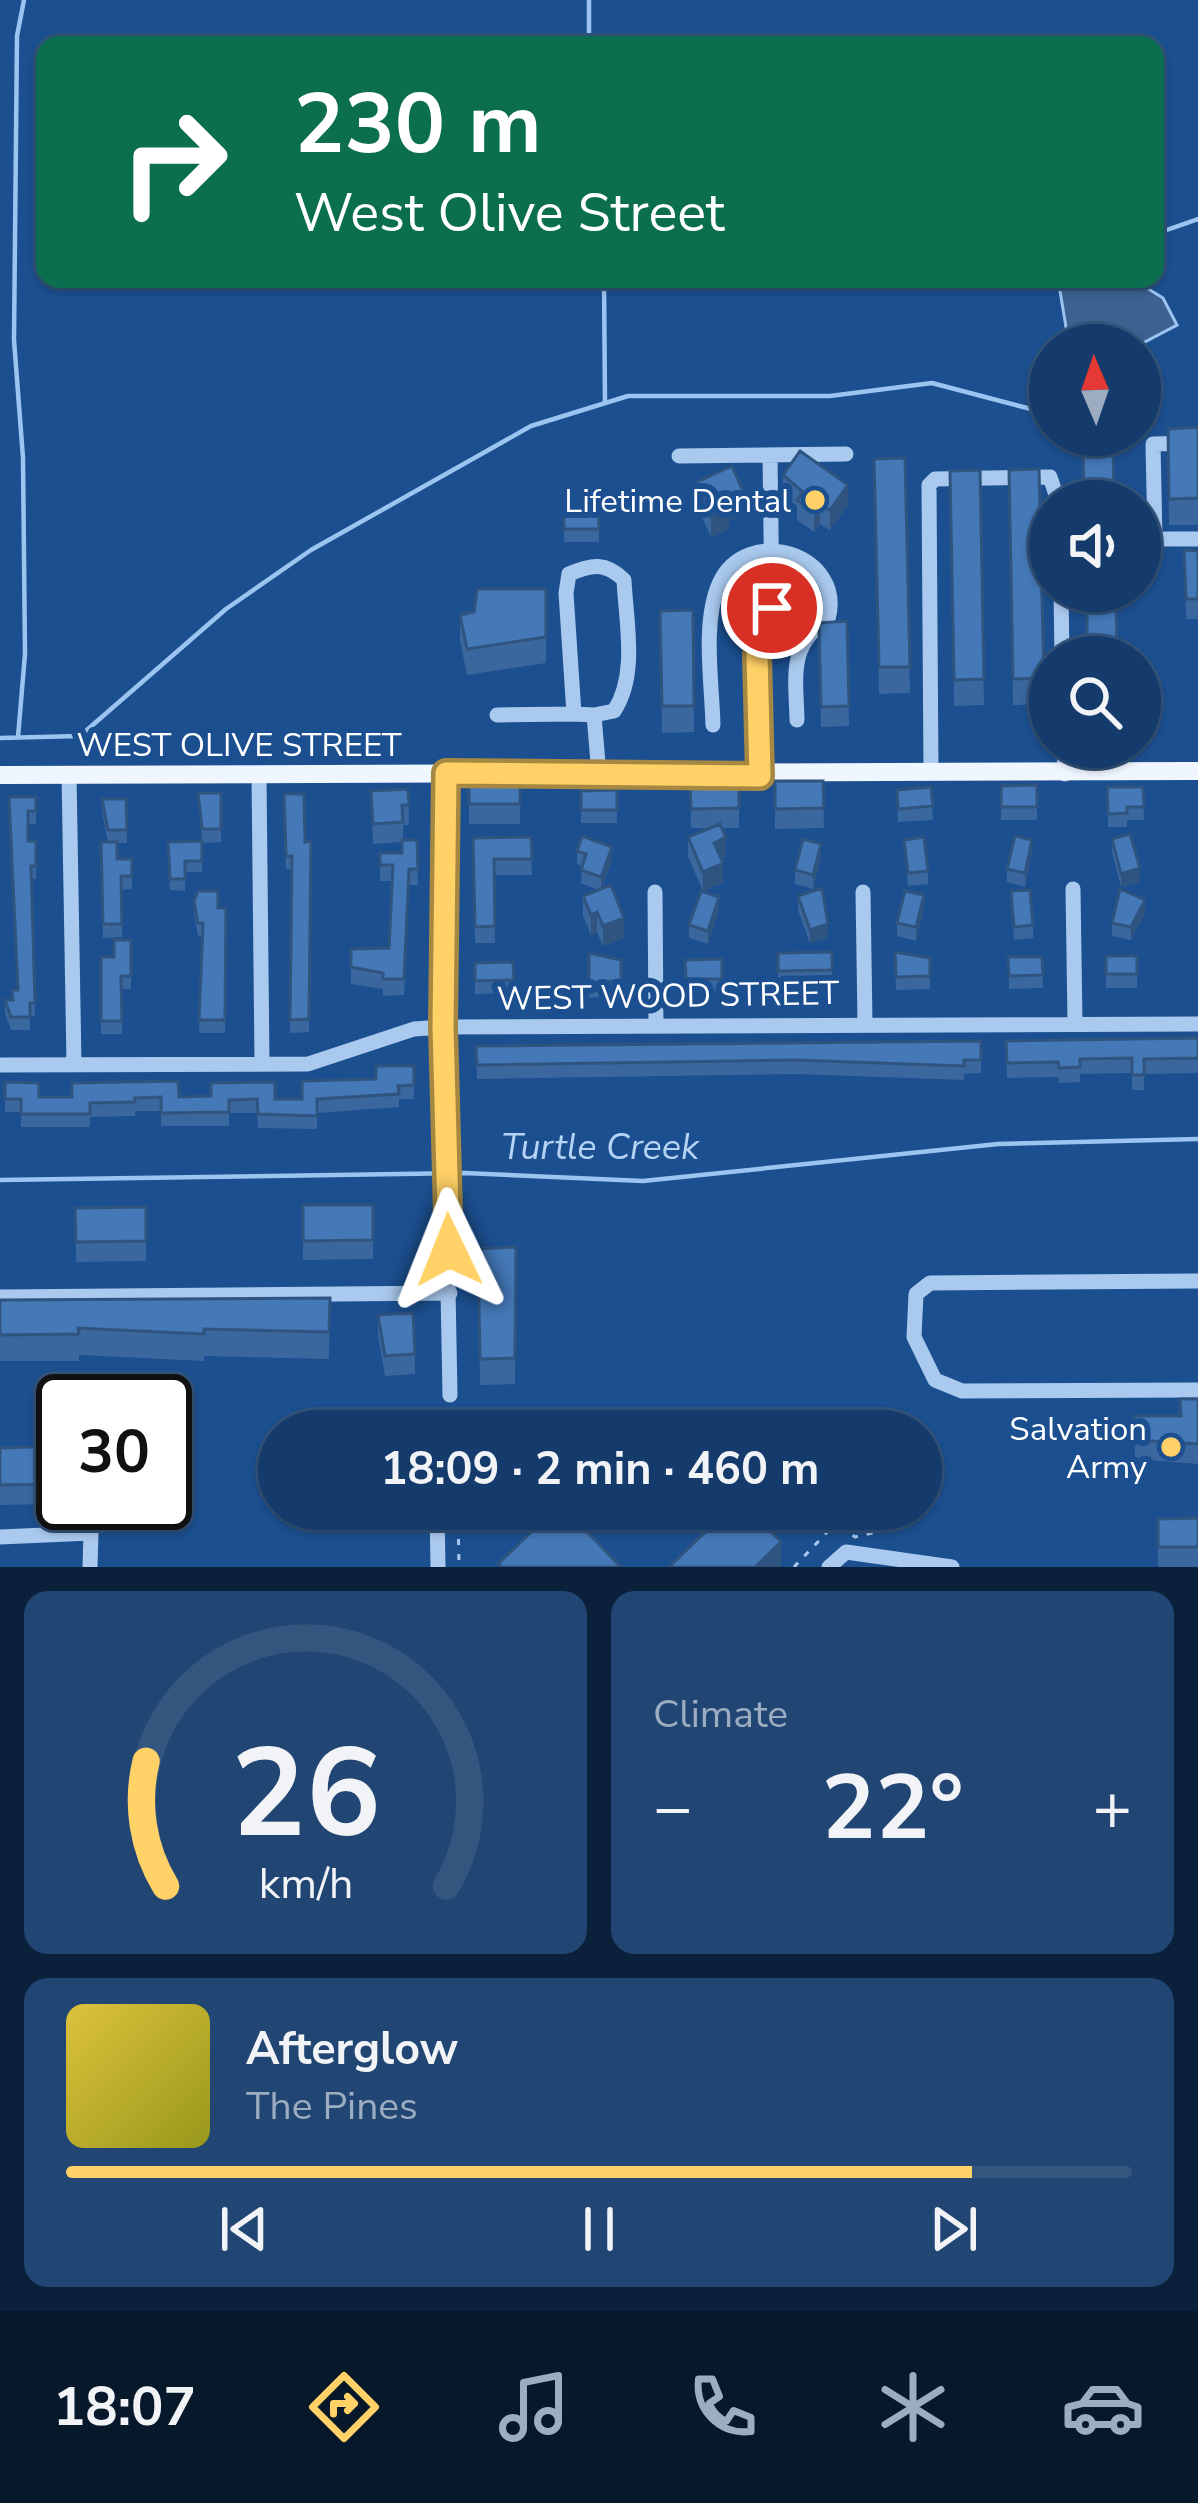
<!DOCTYPE html>
<html lang="en">
<head>
<meta charset="utf-8">
<style>
	:root { --surface:#143b6b; --page:#214673; --text:#f1f3f6; --muted:#9dadc1; --line:#33557e; --accent:#ffd166 }
	body { margin:0; font-family:"Nunito Sans",sans-serif; background:var(--page); color:var(--text); height:100vh; display:flex; flex-direction:column; font-size:45px; white-space:nowrap }
	* { box-sizing:border-box; margin:0 }
	p { font-size:39px; color:var(--muted) }
	.icon { flex:none; width:66px; height:66px; fill:none; stroke:currentColor; stroke-width:2; stroke-linecap:round; stroke-linejoin:round }
	.map { position:relative; height:1567px; overflow:hidden }
	.details { display:flex; flex-direction:column; gap:24px; padding:24px; background:#0b203b; flex:1 }
	.details>* { flex:none }
	.top-card { position:absolute; left:36px; top:36px; width:1128px; height:252px; border-radius:24px; box-shadow:0 3px 9px #0004,0 0 0 3px var(--line); background:#0b6e4f; color:#fff; overflow:hidden }
	.needle { width:78px; rotate:358deg }
	.controls { position:absolute; left:1029px; top:324px; display:grid; gap:24px }
	.controls a { display:grid; place-items:center; width:132px; height:132px; border-radius:50%; background:var(--surface); box-shadow:0 3px 9px #0004,0 0 0 3px var(--line); font-size:60px }
	.speed { position:absolute; left:36px; top:1374px; display:flex; gap:24px; font-size:60px; font-weight:700; text-align:center }
	.speed>* { display:grid; place-content:center; width:156px; height:156px; border-radius:50%; background:var(--surface); box-shadow:0 3px 9px #0004,0 0 0 3px var(--line); line-height:1 }
	.speed .limit { border:6px solid #111; border-radius:18px; background:#fff; color:#111 }
	.pin { position:absolute; display:grid; place-items:center; width:102px; height:102px; color:#fff; margin:-51px; border:6px solid #fff; border-radius:50%; box-shadow:0 3px 12px #0007 }
	.me { position:absolute; width:132px; margin:-66px; rotate:358deg; stroke-linejoin:round; filter:drop-shadow(0 0 9px #0008) }
	.turn { display:flex; align-items:center; gap:42px; height:252px; padding:0 60px; font-size:54px }
	.turn .icon { width:156px; height:156px; stroke-width:2.5 }
	.turn b { display:block; font-size:84px; line-height:102px }
	.big { font-size:90px; font-weight:700; line-height:1.1 }
	.details .card { flex:1; display:flex; flex-direction:column; justify-content:center; gap:18px; min-width:0; padding:0 42px; border-radius:24px; background:var(--page) }
	.details .dial { align-items:center; gap:0 }
	.dial svg { height:312px; overflow:visible; fill:none; stroke:var(--line); stroke-width:7; stroke-linecap:round; text-anchor:middle }
	.dial text { fill:var(--text); stroke:none }
	.song { display:flex; align-items:center; gap:36px }
	.cover { width:144px; height:144px; border-radius:18px; background:linear-gradient(135deg,hsl(50 70% 55%),hsl(60 70% 35%)) }
	.played { height:12px; border-radius:6px; background:linear-gradient(90deg,var(--accent) 85%,var(--line) 85%) }
	.keys { display:flex; justify-content:space-around; direction:ltr }
	.heat { display:flex; justify-content:space-between; align-items:center; font-size:66px; direction:ltr }
	.details .tiles { flex:1; display:grid; gap:24px; grid-template-columns:1fr 1fr }
	.card:last-child { grid-column:span 2 }
	.trip { position:absolute; left:258px; top:1410px; width:684px; height:120px; border-radius:60px; background:var(--surface); box-shadow:0 3px 9px #0004,0 0 0 3px var(--line); font-weight:700; line-height:120px; text-align:center }
	.tabs { display:flex; height:192px; justify-content:space-around; align-items:center; background:#08182b; color:var(--muted) }
	.tabs .icon { width:84px; height:84px }
	.tabs .on { color:var(--accent) }
	.tabs b { font-size:54px; color:var(--text) }
	.map>svg:first-child { display:block }
</style>
</head>
<body>
<div class="map">
<svg width="1198" height="1567" viewBox="0 0 1198 1567">
	<rect width="100%" height="100%" fill="#1b4f8f"/>
	<path fill="#3c6290" stroke="#9cc4f0" stroke-width="3" d="M1142,279V285L1163,298L1177,325L1139,345H1069L1058,279Z"/>
	<g fill="none" stroke-linecap="round" stroke-linejoin="round">
		<path stroke="#9cc4f0" stroke-width="4.5" d="M589,45V0
			M1155,234L1198,219
			M604,279L605,403
			M18,737L25,654L23,458L14,340L17,36L24,0
			M0,738L80,736L226,609L311,550L531,426L628,396H830L932,383L1031,409L1050,397
			M0,1180L465,1173L643,1181L998,1144L1198,1139"/>
		<path stroke="#a9c9ee" stroke-width="3" stroke-dasharray="6 9" stroke-linecap="butt" d="M458,1431H530
			M615,1431H669
			M720,1431H740
			M458,1509L459,1567
			M816,1509L855,1537L894,1528L904,1509
			M794,1567L833,1526"/>
		<path stroke="#a9c9ee" stroke-width="15" d="M1198,443L1153,444L1155,539H1198
			M679,456L846,454
			M1061,591L1062,657
			M497,715L574,714
			M594,715L574,714L566,593L569,574C592,564 606,562 624,580C626,622 638,675 614,711L594,715L599,775
			M713,725C712,683 702,623 719,584C746,523 846,554 828,619C788,645 796,676 797,720
			M1064,747L1065,774
			M931,771L929,485L935,479L1050,477L1058,501
			M446,773L443,1027L450,1395
			M69,774L74,1064
			M259,775L262,1063
			M761,776L757,654L772,607L770,455
			M1073,889L1075,1022
			M655,892L656,1026
			M863,892L865,1023
			M0,1065L308,1064L414,1029L443,1027L1198,1024
			M1198,1281L930,1283L916,1294L914,1337L935,1380L962,1391L1198,1390
			M0,1297L450,1293
			M437,1509L438,1567
			M0,1537L91,1533L90,1567
			M846,1552L952,1567
			M829,1567L846,1552"/>
		<path stroke="#f0f6ff" stroke-width="18" d="M0,775L1198,771"/>
	</g>
	<path fill="#3a679d" d="M1198,427V525H1169L1168,429Z
		M905,458L910,693L879,694L874,459Z
		M1039,469L1044,704L1013,705L1009,470Z
		M980,470L984,705L954,706L950,471Z
		M783,475L848,505L830,530L820,524L814,532L797,520V506L783,495Z
		M695,483L744,514L729,521V529L711,537L695,502Z
		M564,508H599V542H564Z
		M1184,550L1198,551V619H1186Z
		M693,610L694,732L662,733L660,611Z
		M474,612L546,637V663L467,675L460,641V615Z
		M847,621L849,726L821,727L819,623Z
		M739,781V828H722L726,857L721,859L723,883L703,891L688,857V837L709,828H691L690,782Z
		M775,781H823L824,828L775,829Z
		M520,785V824H469V786Z
		M1037,785V820H1001V786Z
		M931,787L933,820L898,822L897,790Z
		M1107,787H1143L1144,820H1127V827H1108Z
		M408,789L409,825H403V840H417L418,885H409L404,995L383,996V989L351,984V949L389,948L392,881H380V853H402V842L373,844L371,791Z
		M617,790V823H581V791Z
		M198,793H221V842L202,843V872H185V891L170,890L168,842L202,841Z
		M284,794L305,842L311,841L309,1032L290,1033L292,869H286Z
		M9,797H36V824H28V841L36,866V879H32L35,1016H30V1030H11L5,1013V1000H13L18,990Z
		M102,799H126L127,843H117V859H132V889L122,890V937L103,938L101,842H108L102,812Z
		M531,837L532,875H494L495,943H475L473,838Z
		M1112,839L1140,882L1121,887L1112,852Z
		M904,840L928,871V884L908,886Z
		M577,851L612,860L602,888L624,938L603,946L597,932L591,935L583,916V896L598,890L581,883L582,866L577,864Z
		M1032,853L1025,887L1007,882V869Z
		M821,857L813,889L795,884V870Z
		M1011,891L1033,925V938L1014,940Z
		M798,896L828,937L810,943L798,910Z
		M194,901L218,908H226L225,1033H199L202,936H198L194,914Z
		M924,909L916,941L897,936V923Z
		M719,910L708,944L689,938V925Z
		M1145,913L1131,940L1112,936V923Z
		M131,940V989H122V1034H101V957H114Z
		M832,952V990L778,991V953Z
		M895,952L930,958V989L896,990Z
		M589,953L621,960V994L589,998Z
		M1106,956H1137V988H1106Z
		M1008,957H1042L1043,988L1009,989Z
		M722,959V992L686,993L685,960Z
		M513,962L514,993L475,994V963Z
		M1198,1038V1073L1144,1074V1090H1132V1073L1080,1074V1082L1059,1083L1058,1077L1007,1078L1006,1041Z
		M981,1041V1073L964,1074V1080L796,1074L477,1079L476,1046Z
		M414,1066V1099H399V1107L317,1113V1129L258,1128L257,1113H229V1126H161V1111H135V1116L90,1117V1127H21V1112H5V1082L39,1097L302,1099Z
		M303,1205H373V1259L303,1260Z
		M146,1207V1261L76,1262L75,1208Z
		M516,1247L515,1384L480,1385L478,1249Z
		M330,1298L329,1359L204,1356V1361L79,1355V1361H0V1300Z
		M378,1315L415,1354V1374L385,1376L378,1335Z
		M1198,1399V1464L1135,1459L1134,1416H1181Z
		M63,1446V1503H88L0,1505V1448Z
		M1198,1518V1567H1158V1519Z"/>
	<path fill="#305480" d="M848,485V505L830,530V510Z
		M744,494V514L729,521V529L711,537V517L726,502Z
		M820,504V524L814,532V512Z
		M726,837V857L714,862V843Z
		M1032,840V853L1025,887V873Z
		M821,844V857L813,889V875Z
		M612,847V860L601,890V877Z
		M723,863V883L703,891V872Z
		M1140,868V882L1121,887V874Z
		M924,895V909L916,941V927Z
		M719,897V910L708,944V931Z
		M1145,900V913L1131,940V927Z
		M597,912V932L591,935V915Z
		M624,918V938L603,946V926Z
		M828,924V937L810,943V930Z
		M781,1542V1567H755Z"/>
	<path fill="#4478b7" stroke="#305480" stroke-width="3" d="M1198,427V498L1169,499L1168,429Z
		M1113,447L1114,501H1084L1083,448Z
		M800,451L848,485L830,510L820,504L814,512L797,500L803,492L783,475Z
		M905,458L910,667H879L874,459Z
		M732,466L744,494L726,502L729,509L711,517L695,483Z
		M1039,469L1044,678L1013,679L1009,470Z
		M980,470L984,679L954,680L950,471Z
		M564,508H599V529H564Z
		M1184,550L1198,551V599H1186Z
		M477,589H546V637L467,649L460,615L474,612Z
		M1087,591H1116L1117,657H1087Z
		M693,610L694,706H662L660,611Z
		M847,621L849,706L821,707L819,623Z
		M739,781V808L691,809L690,782Z
		M775,781H823L824,808L775,809Z
		M520,785V804H469V786Z
		M1037,785V807H1001V786Z
		M931,787L933,806L898,809L897,790Z
		M1107,787H1143L1144,807H1127V813L1108,814Z
		M408,789L409,805H402L403,822L373,824L371,791Z
		M617,790V810H581V791Z
		M198,793H221V829H202Z
		M284,794H304L305,842L311,841L309,1019L290,1020L292,856H286Z
		M9,797H36V811H28V841H36V866H31L35,1003H30V1017H11L5,1000H13L12,990H18Z
		M102,799H126L127,830H108Z
		M720,824L726,837L714,843L723,863L703,872L688,837Z
		M1130,834L1140,868L1121,874L1112,839Z
		M582,836L612,847L601,877L581,870L586,854L577,851Z
		M1015,836L1032,840L1025,873L1007,869Z
		M531,837L532,859H494L495,926L475,927L473,838Z
		M924,837L928,871L908,873L904,840Z
		M803,839L821,844L813,875L795,870Z
		M402,840H417L418,869H409L404,979H383V973L351,967V949L389,948L393,865H380V853H402Z
		M202,841V861H185V879H170L168,842Z
		M101,842H117V859H132V876H121L122,924H103Z
		M611,885L624,918L603,926L597,912L591,915L583,896Z
		M822,888L828,924L810,930L798,896Z
		M1120,889L1145,900L1131,927L1112,923Z
		M1030,890L1033,925L1014,927L1011,891Z
		M198,891H218V908H226L225,1020H199L203,923H198L194,901Z
		M701,891L719,897L708,931L689,925Z
		M905,891L924,895L916,927L897,923Z
		M114,940H131V976H121L122,1021H101V957H114Z
		M832,952V970L778,971V953Z
		M895,952L930,958V976L896,977Z
		M589,953L621,960V980L589,984Z
		M1106,956H1137V974H1106Z
		M1008,957H1042L1043,975L1009,976Z
		M722,959V979H686L685,960Z
		M513,962L514,980L475,981V963Z
		M1198,1038V1058L1144,1059V1075H1132V1058L1080,1059V1067L1059,1068L1058,1062L1007,1063L1006,1041Z
		M981,1041V1060H964V1066L796,1060L477,1065L476,1046Z
		M376,1066H414V1085L398,1086L399,1094L317,1099V1116L258,1114L257,1099L229,1100V1112L161,1113V1097L135,1098V1102L90,1103V1114H21V1099H5V1082L39,1083V1097H72V1083L178,1081L179,1097L211,1096V1083L275,1082V1099H302V1081L376,1079Z
		M303,1205H373V1240L303,1241Z
		M146,1207V1241L76,1242L75,1208Z
		M516,1247L515,1358L480,1359L478,1249Z
		M330,1298L329,1332L204,1329V1334L78,1328L79,1334L0,1335V1300Z
		M413,1313L415,1354L385,1356L378,1315Z
		M1180,1399H1198V1444L1135,1440L1134,1416H1181Z
		M63,1446V1484L0,1485V1448Z
		M555,1509H565L621,1567H502L498,1564Z
		M729,1509H750L781,1542L755,1567H669Z
		M1198,1518V1547H1158V1519Z"/>
	<g fill="none" stroke-linecap="round" stroke-linejoin="round">
		<defs>
			<path id="route" d="M449,1250L443,1027L446,773L760,776L757,654L772,608"/>
		</defs>
		<use href="#route" stroke="#a68842" stroke-width="30"/>
		<use href="#route" stroke="#ffd166" stroke-width="21"/>
	</g>
	<g fill="#ffd166" stroke="#1b4f8f" stroke-width="4.5">
		<circle cx="815" cy="500" r="12"/>
		<circle cx="1171" cy="1447" r="12"/>
	</g>
	<g text-anchor="middle" stroke-width="12" stroke-linejoin="round" paint-order="stroke">
		<g font-size="33" fill="#fff" stroke="#1b4f8f" text-anchor="end">
			<text x="791" y="512">Lifetime Dental</text>
			<text x="1147" y="1440">Salvation<tspan x="1147" dy="38">Army</tspan></text>
		</g>
		<g font-size="33" fill="#fff" stroke="#1b4f8f">
			<text x="239" y="756">WEST OLIVE STREET</text>
			<text transform="translate(668 995) rotate(-1)" y="12">WEST WOOD STREET</text>
		</g>
		<g font-size="36" font-style="italic" fill="#b5d3f5" stroke="#1b4f8f">
			<text x="600" y="1159">Turtle Creek</text>
		</g>
	</g>
</svg>
<div class="controls">
<a><svg class="needle" viewBox="-14 -14 28 28"><path d="M0-13l5 13h-10z" fill="#e53935"/><path d="M0 13l5-13h-10z" fill="#9dadc1"/></svg></a>
<a><svg class="icon" aria-label="sound" viewBox="0 0 24 24"><path d="M4 9h4l5-4v14l-5-4H4zM17 9q2 3 0 6"/></svg></a>
<a><svg class="icon" aria-label="search" viewBox="0 0 24 24"><circle cx="10" cy="10" r="6"/><path d="M15 15l6 6"/></svg></a>
</div>
<div class="speed"><div class="limit">30</div></div>
<div class="pin" style="left:772px;top:608px;background:#d93025"><svg class="icon" aria-label="arrive" viewBox="0 0 24 24"><path d="M6 21V4h12l-3 4 3 4H6"/></svg></div>
<svg class="me" style="left:449px;top:1250px" viewBox="-20 -20 40 40"><path d="M0-17L14 15 0 8-14 15z" fill="#ffd166" stroke="#fff" stroke-width="4"/></svg>
<div class="trip">18:09 · 2 min · 460 m</div>
<div class="top-card">
<div class="turn"><svg class="icon" aria-label="right" viewBox="0 0 24 24"><path d="M7 20v-9h11M14 6l5 5-5 5"/></svg><div><b>230 m</b>West Olive Street</div></div>
</div>
</div>
<section class="details">
<div class="tiles">
<div class="card dial"><svg viewBox="0 0 100 80">
<path d="M14 69A42 42 0 1 1 86 69"/>
<path d="M14 69A42 42 0 0 1 9 37" stroke="#ffd166"/>
<text x="50" y="56" font-size="32" font-weight="700">26</text>
<text x="50" y="72" font-size="11">km/h</text>
</svg></div>
<div class="card"><p>Climate</p>
<div class="heat"><a>−</a><b class="big">22°</b><a>+</a></div>
</div>
<div class="card">
<div class="song"><i class="cover"></i><div><b>Afterglow</b><p>The Pines</p></div></div>
<div class="played"></div>
<div class="keys"><svg class="icon" aria-label="previous" viewBox="0 0 24 24"><path d="M18 5L8 12l10 7zM5 5v14"/></svg><svg class="icon" aria-label="pause" viewBox="0 0 24 24"><path d="M8 5v14M16 5v14"/></svg><svg class="icon" aria-label="next" viewBox="0 0 24 24"><path d="M6 5l10 7-10 7zM19 5v14"/></svg></div>
</div>
</div>
</section>
<nav class="tabs">
<b>18:07</b>
<svg class="icon on" aria-label="directions" viewBox="0 0 24 24"><path d="M12 3l9 9-9 9-9-9zM9 14v-3h6M13 9l2 2-2 2"/></svg>
<svg class="icon" aria-label="music" viewBox="0 0 24 24"><path d="M9 18V5l10-2v13"/><circle cx="6" cy="18" r="3"/><circle cx="16" cy="16" r="3"/></svg>
<svg class="icon" aria-label="phone" viewBox="0 0 24 24"><path d="M5 4h4l2 5-3 2q2 4 5 5l2-3 5 2v4C11 20 4 13 5 4z"/></svg>
<svg class="icon" aria-label="climate" viewBox="0 0 24 24"><path d="M12 3v18M4 7l16 10M4 17L20 7"/></svg>
<svg class="icon" aria-label="car" viewBox="0 0 24 24"><path d="M5 17H2v-5l4-1 3-4h7l3 4 3 1v5h-3M9 17h6M6 11h13"/><circle cx="7" cy="17" r="2"/><circle cx="17" cy="17" r="2"/></svg>
</nav>
</body>
</html>
